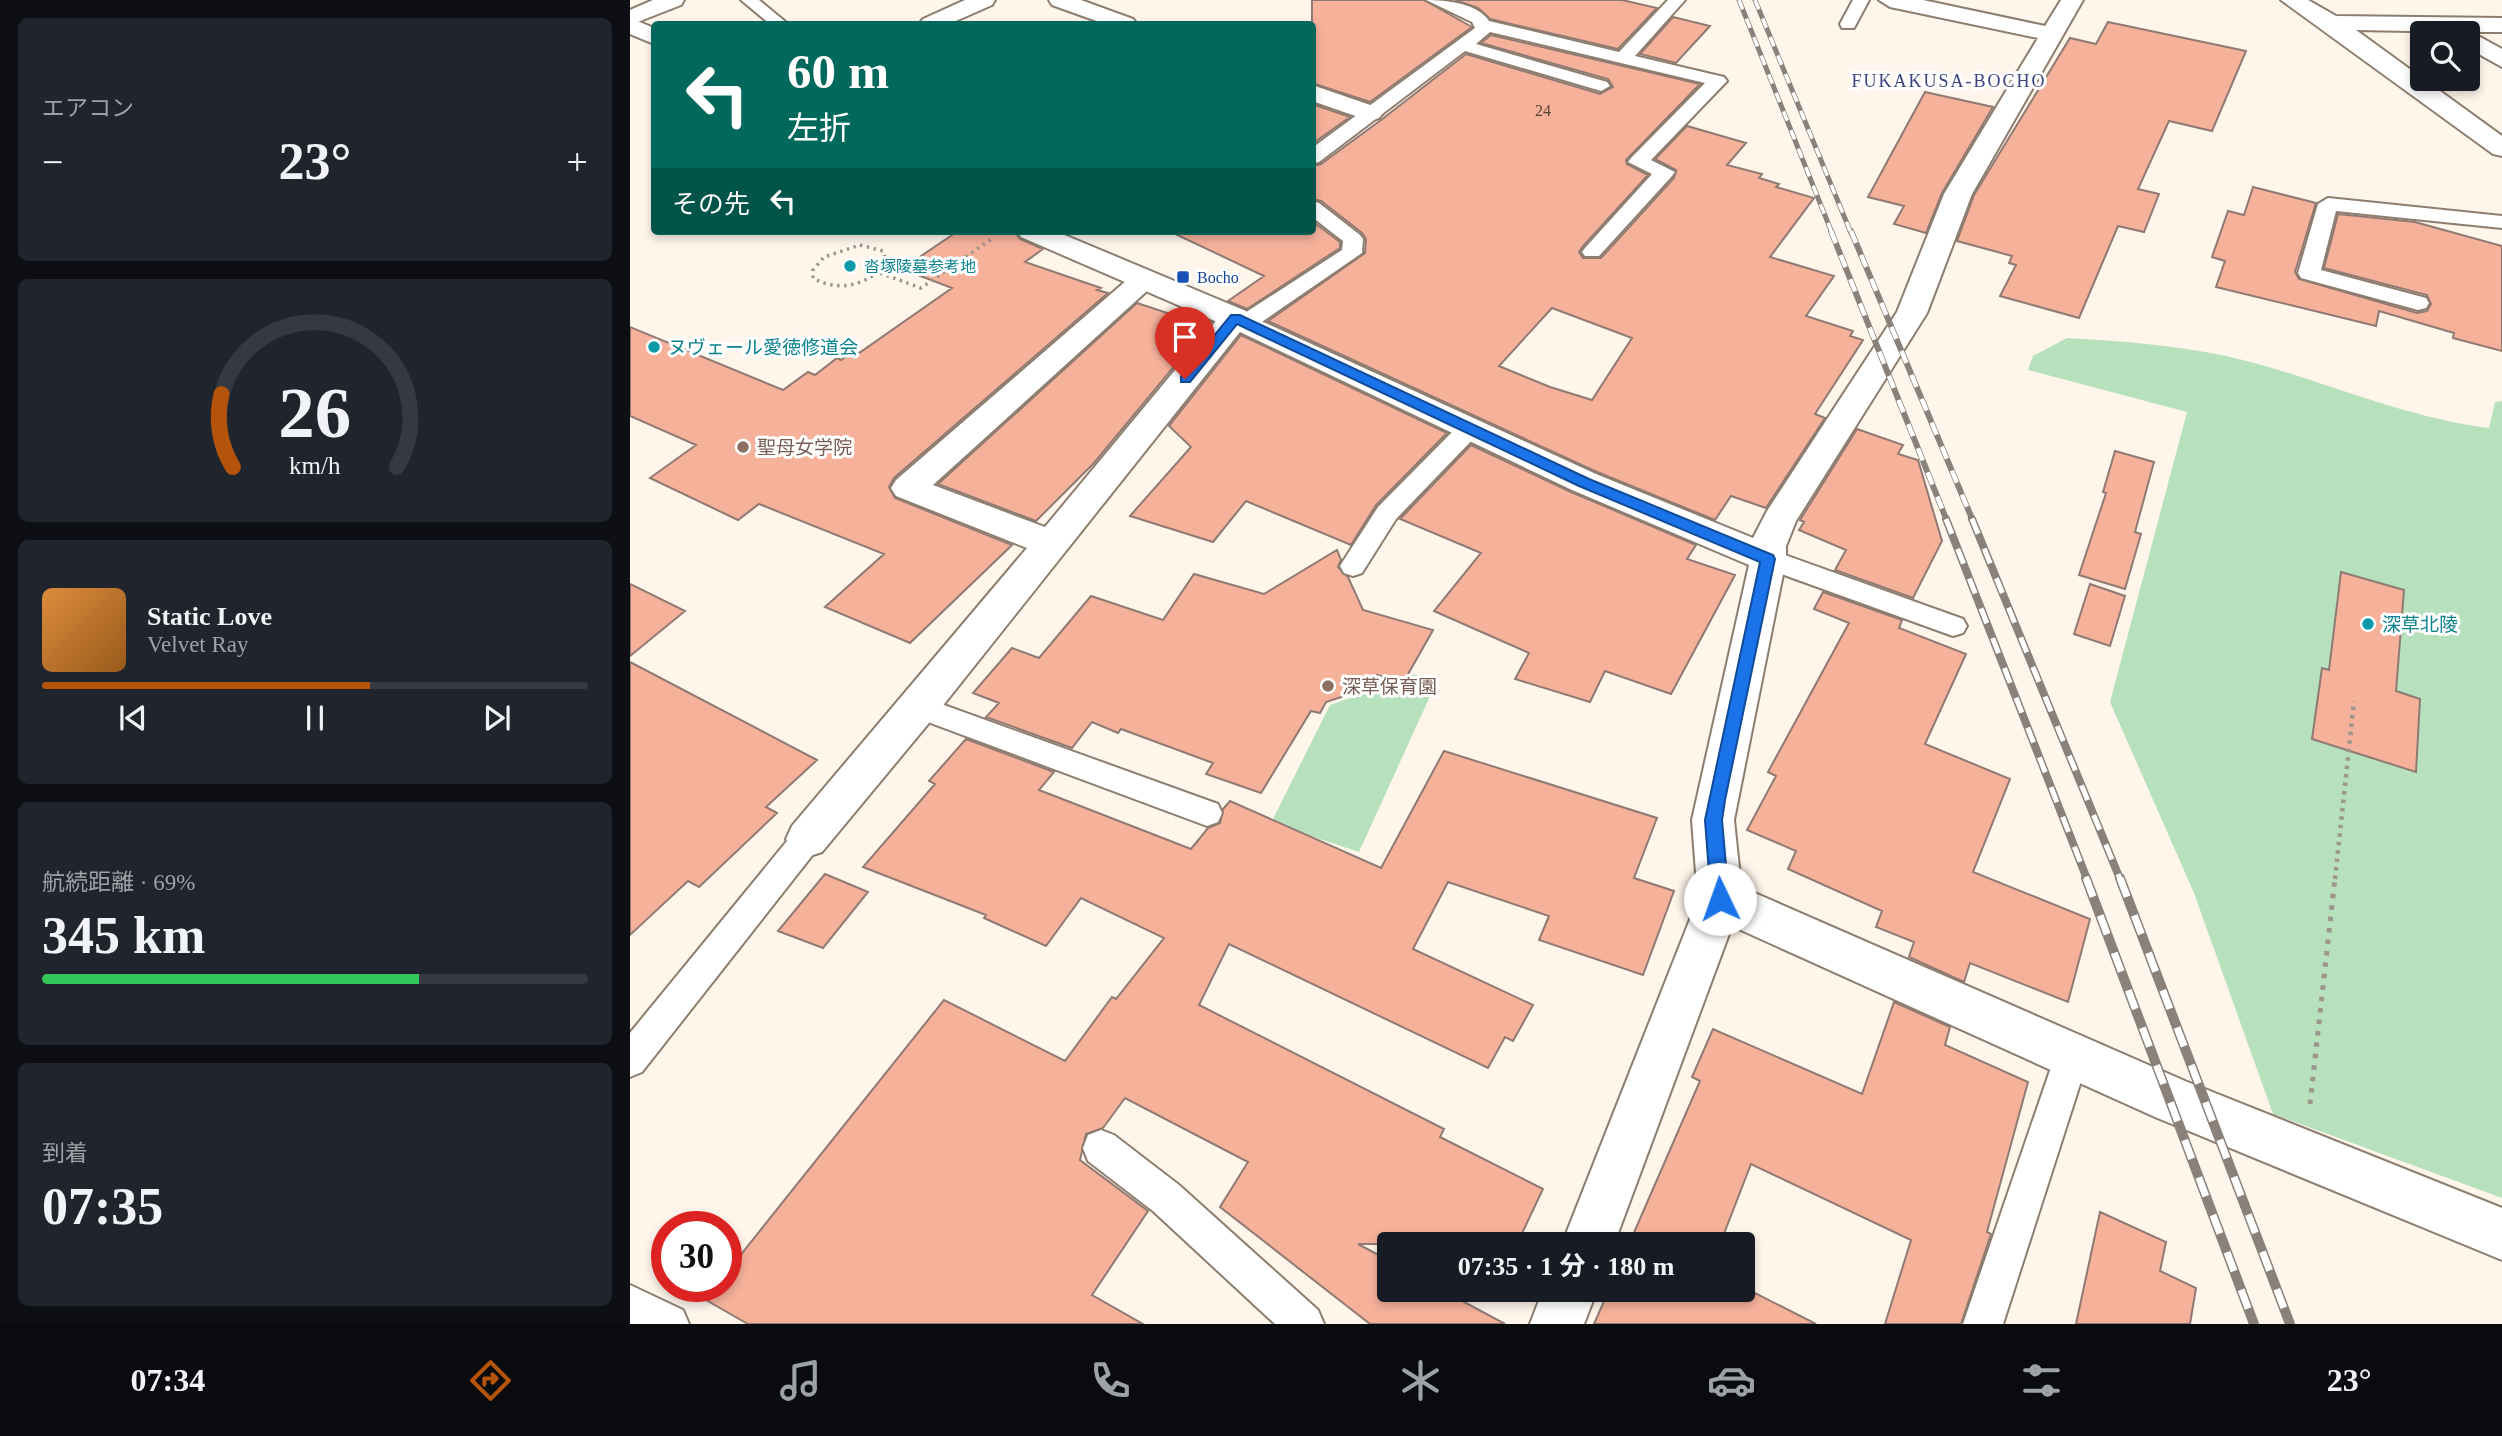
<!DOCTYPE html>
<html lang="ja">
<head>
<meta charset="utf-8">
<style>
	:root { --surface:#171b24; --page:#20242c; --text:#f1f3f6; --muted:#9ea1a6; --line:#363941; --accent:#b45309 }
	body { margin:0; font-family:"Times New Roman","Noto Sans JP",serif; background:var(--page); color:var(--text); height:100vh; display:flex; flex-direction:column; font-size:26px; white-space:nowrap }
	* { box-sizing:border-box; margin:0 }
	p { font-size:23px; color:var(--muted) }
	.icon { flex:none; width:38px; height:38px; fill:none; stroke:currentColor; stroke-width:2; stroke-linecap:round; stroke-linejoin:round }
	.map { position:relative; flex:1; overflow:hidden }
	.drawer { display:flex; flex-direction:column; gap:18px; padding:18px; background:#0d0f14; width:630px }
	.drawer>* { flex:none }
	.hud { position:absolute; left:21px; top:21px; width:665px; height:214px; border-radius:7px; box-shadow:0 4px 10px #0003; background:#00695c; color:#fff; overflow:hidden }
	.tools { position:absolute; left:1780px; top:21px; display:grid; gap:14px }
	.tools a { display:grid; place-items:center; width:70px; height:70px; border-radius:7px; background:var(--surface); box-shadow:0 4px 10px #0003; font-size:35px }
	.speed { position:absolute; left:21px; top:1211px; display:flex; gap:14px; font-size:35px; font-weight:700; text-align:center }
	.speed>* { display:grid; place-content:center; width:91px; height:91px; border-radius:50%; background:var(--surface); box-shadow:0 4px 10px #0003; line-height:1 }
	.speed .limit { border:10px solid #d22; background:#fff; color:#111 }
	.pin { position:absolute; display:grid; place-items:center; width:60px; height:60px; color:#fff; margin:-72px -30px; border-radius:50% 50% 50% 0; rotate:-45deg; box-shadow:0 0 7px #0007 }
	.pin .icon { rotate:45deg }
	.me { position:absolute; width:77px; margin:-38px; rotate:357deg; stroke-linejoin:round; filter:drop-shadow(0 0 5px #0008) }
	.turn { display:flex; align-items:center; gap:24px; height:147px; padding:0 21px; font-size:32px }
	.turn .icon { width:91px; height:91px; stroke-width:2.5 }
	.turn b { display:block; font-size:49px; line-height:60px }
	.then { display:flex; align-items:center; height:66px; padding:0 21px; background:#0003; gap:14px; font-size:26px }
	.big { font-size:52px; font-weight:700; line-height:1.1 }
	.drawer .tile { flex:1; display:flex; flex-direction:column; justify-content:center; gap:10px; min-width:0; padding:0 24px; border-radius:10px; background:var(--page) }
	.drawer .dial { align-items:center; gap:0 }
	.dial svg { height:182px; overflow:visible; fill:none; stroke:var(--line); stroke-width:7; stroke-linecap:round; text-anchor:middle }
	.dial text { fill:var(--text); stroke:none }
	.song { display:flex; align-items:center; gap:21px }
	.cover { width:84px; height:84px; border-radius:10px; background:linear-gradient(135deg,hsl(30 70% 55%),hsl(30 70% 35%)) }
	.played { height:7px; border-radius:4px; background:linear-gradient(90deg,var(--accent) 60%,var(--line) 60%) }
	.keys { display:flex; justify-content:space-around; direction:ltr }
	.heat { display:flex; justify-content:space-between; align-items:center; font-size:38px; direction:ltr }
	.charge { height:10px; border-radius:5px; background:linear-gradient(90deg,#34c759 69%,var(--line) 0) }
	.trip { position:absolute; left:747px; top:1232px; width:378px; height:70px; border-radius:7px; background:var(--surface); box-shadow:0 4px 10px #0003; font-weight:700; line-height:70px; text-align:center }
	.dock { display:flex; height:112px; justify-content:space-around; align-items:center; background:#090b0e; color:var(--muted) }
	.dock .icon { width:49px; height:49px }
	.dock .on { color:var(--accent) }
	.dock b { font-size:32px; color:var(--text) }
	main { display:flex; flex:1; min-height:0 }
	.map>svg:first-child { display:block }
</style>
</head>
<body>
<main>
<section class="drawer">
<div class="tile"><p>エアコン</p>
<div class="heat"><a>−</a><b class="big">23°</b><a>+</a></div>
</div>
<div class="tile dial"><svg viewBox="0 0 100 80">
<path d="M14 69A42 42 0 1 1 86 69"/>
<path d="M14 69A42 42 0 0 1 9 37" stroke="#b45309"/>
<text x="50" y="56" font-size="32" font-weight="700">26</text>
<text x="50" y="72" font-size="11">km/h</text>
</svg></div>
<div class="tile">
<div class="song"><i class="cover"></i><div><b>Static Love</b><p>Velvet Ray</p></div></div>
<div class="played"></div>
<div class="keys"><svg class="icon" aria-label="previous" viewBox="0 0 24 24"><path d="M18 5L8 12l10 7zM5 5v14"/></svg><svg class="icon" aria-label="pause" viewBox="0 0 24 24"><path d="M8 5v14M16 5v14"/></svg><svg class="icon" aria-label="next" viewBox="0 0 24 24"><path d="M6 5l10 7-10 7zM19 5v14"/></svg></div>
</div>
<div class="tile"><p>航続距離 · 69%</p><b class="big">345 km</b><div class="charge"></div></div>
<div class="tile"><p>到着</p><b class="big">07:35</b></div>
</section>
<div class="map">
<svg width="1872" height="1324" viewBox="0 0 1872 1324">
	<rect width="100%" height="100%" fill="#fff5eb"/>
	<path fill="#b6e1bc" d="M1437,338C1489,341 1544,345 1596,356C1685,376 1768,417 1859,428L1865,402L1872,401V1198L1643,1114L1564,893L1480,702L1557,412L1398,370L1403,356Z
		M783,674L807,681L729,852L641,823L700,705L740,691L749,679L775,684Z"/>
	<path fill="#f6b19b" stroke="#8f7a73" stroke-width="2" fill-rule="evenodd" d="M682,0H794L842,27L740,102L682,83Z
		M825,0H992L1027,8L988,49L860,19L848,8Z
		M1043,17L1080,26L1046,63L1010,54Z
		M1478,22L1616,51L1582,131L1539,121L1508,189L1529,194L1514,232L1488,226L1449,318L1370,296L1386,265L1379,263L1382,256L1327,241L1344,195L1440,38L1466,44Z
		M861,35L1070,84L996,160L997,164L1018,175L953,246L949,252L953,258H971L1044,178L1046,170L1025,159L1057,126L1116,143L1097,165L1132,174L1129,178L1149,184L1146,187L1184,198L1140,257L1204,276L1176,316L1223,331L1220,336L1233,340L1185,414L1195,418L1136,508L1101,496L1085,520L967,472L638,321L735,253L736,239L732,233L691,201L682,199V166L691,164L751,120L836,54L970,94L983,87L978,79L851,43ZM922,308L1002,338L962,400L920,387L869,366Z
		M1295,92L1363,107L1312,193L1296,233L1264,224L1274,206L1238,197Z
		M682,104L720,117L682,144Z
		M1623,187L1686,203L1665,272L1669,279L1787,313L1797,311L1801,304L1797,295L1694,268L1708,214L1785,222L1872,246V351L1823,338L1824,333L1749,311L1746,326L1586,287L1595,261L1582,257L1598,211L1614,215Z
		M682,221L710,242V248L617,309L598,301L634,276L539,231H682Z
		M328,231H384L390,239L413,249L395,262L471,288L467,290L478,293L264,478L259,487L265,498L382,545L280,643L195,607L254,554L129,504L108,520L20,478L66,445L0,416V327L153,390L178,372L185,375L207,358L211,360L224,351L229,353L322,288L272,269Z
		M507,303L567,323L573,319L581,322L464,463L406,521L308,484Z
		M611,335L817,433L746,505L721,545L616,501L583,542L500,516L561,447L539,426Z
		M1227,429L1273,445L1268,454L1288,460L1312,541L1283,598L1205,570L1216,550L1169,530L1174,522L1170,520Z
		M841,445L941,492L1066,545L1057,559L1105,575L1041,694L975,671L960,702L885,679L899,653L804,611L851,553L770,519Z
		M1485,451L1524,462L1505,532L1511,534L1495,589L1449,575L1476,493L1473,492Z
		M707,550L711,560L708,567L718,577L733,610L803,630L773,683L747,675L739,688L696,702L690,713L681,711L631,793L576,774L583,763L491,729L488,733L462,722L442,748L356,717L369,703L343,693L382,648L409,658L461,596L533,620L564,574L634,594Z
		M1711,572L1774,590L1766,691L1790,699L1786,772L1682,739L1692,668L1699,670Z
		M0,584L55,611L0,656Z
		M1460,584L1495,596L1480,646L1444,634Z
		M1193,592L1272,620L1269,628L1336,654L1295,744L1380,779L1343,872L1460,919L1438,1002L1340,963L1334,982L1279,957L1284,942L1246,927L1252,911L1158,869L1166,851L1117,830L1146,776L1138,772L1219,623L1184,609Z
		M0,662L187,760L136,807L147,813L69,887L58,881L0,935Z
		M336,739L424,772L409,790L561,849L578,828L590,823L593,809L600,801L751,868L814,751L1027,818L1004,878L1044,891L1013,975L909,940L919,916L818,882L783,949L903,1005L883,1041L875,1037L858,1068L599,944L569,1005L814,1129L810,1137L913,1189L887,1244H728L760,1261V1290H812L875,1324H740L590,1207L618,1162L495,1098L473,1128L456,1134L450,1160L518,1211L462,1295L513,1324H118L69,1296L77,1286H96V1263L100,1259L105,1262L314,1000L435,1061L482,997L486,999L534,938L451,898L416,946L354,918L356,915L233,867L305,784L299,781Z
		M195,874L238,892L193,948L148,931Z
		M1264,1002L1320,1027L1315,1045L1398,1082L1357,1232L1361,1234L1331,1324H1255L1281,1240L1121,1164L1090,1244H999L1070,1081L1062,1077L1083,1029L1232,1094Z
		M1470,1212L1536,1242L1530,1271L1566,1288L1560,1324H1446Z
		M1113,1287L1186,1324H964L979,1290H1113Z"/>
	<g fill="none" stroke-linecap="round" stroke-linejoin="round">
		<defs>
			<path id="lane" d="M111,0H129L158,24H140Z
				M796,0C815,0 848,3 859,21L989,52L1038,0H1055L1005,56L1094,77L1097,81L1021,160L1045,172L1042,176L969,256H955L952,252L955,248L1022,174L998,162L1001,158L1075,83L860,32L846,44L977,82L980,86L971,91L835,51L689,162L682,164V148L845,28L842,22Z
				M1223,0H1239L1224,28H1212L1210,24Z
				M312,15L333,24H306L304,20L306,16Z
				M1698,198L1872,216V228L1706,211L1691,270L1796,298L1799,303L1796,308L1788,310L1671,278L1668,273L1688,204Z
				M682,201L689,203L730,235L733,239L732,253L623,328H607L604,323L607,318L712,250L713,241L682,217Z
				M840,420L848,422L852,428L848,434L766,519L732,573L723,576L714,573L710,566L748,507L832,422Z
				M1138,549L1333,619L1337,626L1333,633L1323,636L1129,566L1125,559L1129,552Z
				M289,696L588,804L592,813L588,822L577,826L279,715L275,707L279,699Z
				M177,826L188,830L193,839L188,848L12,1072L0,1077V1033L166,830Z
				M1443,1036L1455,1041L1460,1053L1373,1324H1333L1426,1053L1431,1041Z
				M471,1130L484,1135L549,1185L688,1310L694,1324H645L523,1211L458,1161L453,1148L458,1135Z
				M0,1285L53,1310L59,1324H0Z"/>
			<path id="street" d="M23,0H54L51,5L0,25V10Z
				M335,0H365L362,5L319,24H289L293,19Z
				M419,0H451L503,19L507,24H475L422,5Z
				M1249,0H1293L1415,26L1431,0H1453L1342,194L1297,313L1166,521L1156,546V559L1104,820L1111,887L1555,1081L1872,1208V1260L1525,1117L1102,926L984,1244H932L1068,899L1062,820L1119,565L942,490L610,332L303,718L192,852L177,857L162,852L156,839L162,826L397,548L266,496L261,488L266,480L504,274L514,271L524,274L529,280L303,485L415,527L594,311L605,309L966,474L1123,538L1137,511L1267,312L1314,194L1408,38L1260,7Z
				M1651,0H1678L1706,16L1872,18V32H1841L1872,49V67L1838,48V33H1829L1835,32L1726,30L1872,136V156L1863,154Z
				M682,85L749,108L753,113L749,118L740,121L682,101Z
				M913,1290H967L954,1324H900Z"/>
			<path id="secondary" d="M0,18L24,28V44L0,34Z
				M387,231H425L616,311L620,318L616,325L605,327L594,325L391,237Z"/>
		</defs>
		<use href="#lane" stroke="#8d7d6e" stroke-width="4"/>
		<use href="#street" stroke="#8d7d6e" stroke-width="4"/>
		<use href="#secondary" stroke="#8d7d6e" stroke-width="4"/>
		<path stroke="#9e968e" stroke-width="3.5" stroke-dasharray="2.5 4.5" stroke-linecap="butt" d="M230,245L253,251L257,264C236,285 210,293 183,278V270L194,257Z
			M250,273L291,288L363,238"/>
		<path stroke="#9e968e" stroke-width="4.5" stroke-dasharray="3.5 5" stroke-linecap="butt" d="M1705,879L1724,701"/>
		<path stroke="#9e968e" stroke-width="5" stroke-dasharray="4.5 7" stroke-linecap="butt" d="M1680,1104L1705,878"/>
		<use href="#lane" fill="#fff" fill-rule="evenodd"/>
		<use href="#street" fill="#fff" fill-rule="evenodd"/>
		<use href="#secondary" fill="#fff" fill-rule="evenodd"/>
		<defs>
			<path id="rail-far3" d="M1109,0L1202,233
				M1125,0L1221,233"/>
			<path id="rail-far2" d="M1201,231L1317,521
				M1221,231L1343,521"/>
			<path id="rail-far1" d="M1316,519L1457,879
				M1342,519L1490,879"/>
			<path id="rail" d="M1456,878L1624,1324
				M1490,878L1660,1324"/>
		</defs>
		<use href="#rail-far3" stroke="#8a827a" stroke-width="5"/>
		<use href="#rail-far2" stroke="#8a827a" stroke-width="6"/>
		<use href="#rail-far1" stroke="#8a827a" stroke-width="8"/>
		<use href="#rail" stroke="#8a827a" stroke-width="10"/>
		<use href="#rail-far3" stroke="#fff" stroke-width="3.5" stroke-dasharray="10" stroke-linecap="butt"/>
		<use href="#rail-far2" stroke="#fff" stroke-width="4.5" stroke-dasharray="13" stroke-linecap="butt"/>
		<use href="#rail-far1" stroke="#fff" stroke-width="5" stroke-dasharray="16" stroke-linecap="butt"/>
		<use href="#rail" stroke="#fff" stroke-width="7" stroke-dasharray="20" stroke-linecap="butt"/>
	</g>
	<path fill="#1a73e8" stroke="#114b97" stroke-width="2" d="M601,315H610L959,479L1143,555L1145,559L1095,800L1092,820L1099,899L1096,905L1090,907L1083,905L1081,899L1075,820L1130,562L949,486L607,324L560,382H551V376Z"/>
	<g fill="#0f9aa8" stroke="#fff" stroke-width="2.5">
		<circle cx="220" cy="266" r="7"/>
		<circle cx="24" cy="347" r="7"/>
		<circle cx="1738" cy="624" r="7"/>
	</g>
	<rect fill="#1a4fb4" stroke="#fff" stroke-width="2.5" x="546" y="270" width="14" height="14" rx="3.5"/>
	<g fill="#8d6e63" stroke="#fff" stroke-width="2.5">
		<circle cx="113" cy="447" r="7"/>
		<circle cx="698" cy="686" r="7"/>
	</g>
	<g text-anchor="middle" stroke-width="6" stroke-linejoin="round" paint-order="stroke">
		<g font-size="16" fill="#584339">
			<text x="913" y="116">24</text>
		</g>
		<g font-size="16" fill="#0d838f" stroke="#fff" text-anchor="start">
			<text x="234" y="272">沓塚陵墓参考地</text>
		</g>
		<g font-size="16" fill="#164399" stroke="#fff" text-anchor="start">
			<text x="567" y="283">Bocho</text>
		</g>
		<g font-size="18" letter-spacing="2" fill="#3c437f" stroke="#fff">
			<text x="1319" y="87">FUKAKUSA-BOCHO</text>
		</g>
		<g font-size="19" fill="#0d838f" stroke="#fff" text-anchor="start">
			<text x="38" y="354">ヌヴェール愛徳修道会</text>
			<text x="1752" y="631">深草北陵</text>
		</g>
		<g font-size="19" fill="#785e54" stroke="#fff" text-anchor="start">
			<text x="127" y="454">聖母女学院</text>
			<text x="712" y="693">深草保育園</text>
		</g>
	</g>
</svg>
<div class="tools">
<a><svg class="icon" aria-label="search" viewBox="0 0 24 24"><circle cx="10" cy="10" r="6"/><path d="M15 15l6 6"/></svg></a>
</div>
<div class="speed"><div class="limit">30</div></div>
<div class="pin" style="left:555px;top:379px;background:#d93025"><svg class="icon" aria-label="arrive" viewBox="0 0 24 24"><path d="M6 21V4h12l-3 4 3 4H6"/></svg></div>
<svg class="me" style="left:1090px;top:899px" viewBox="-20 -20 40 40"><circle r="19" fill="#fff"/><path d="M0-13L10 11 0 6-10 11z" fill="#1a73e8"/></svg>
<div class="trip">07:35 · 1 分 · 180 m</div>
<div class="hud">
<div class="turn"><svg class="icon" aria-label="left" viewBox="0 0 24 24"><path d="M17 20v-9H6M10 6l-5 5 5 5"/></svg><div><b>60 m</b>左折</div></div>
<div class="then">その先<svg class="icon" aria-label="left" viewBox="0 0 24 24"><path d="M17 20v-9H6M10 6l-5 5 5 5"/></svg></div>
</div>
</div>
</main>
<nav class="dock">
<b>07:34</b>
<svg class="icon on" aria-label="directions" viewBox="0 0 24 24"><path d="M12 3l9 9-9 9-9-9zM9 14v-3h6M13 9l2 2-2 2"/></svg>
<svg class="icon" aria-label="music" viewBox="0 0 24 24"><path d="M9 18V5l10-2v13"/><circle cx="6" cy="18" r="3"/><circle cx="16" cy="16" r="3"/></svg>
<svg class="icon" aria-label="phone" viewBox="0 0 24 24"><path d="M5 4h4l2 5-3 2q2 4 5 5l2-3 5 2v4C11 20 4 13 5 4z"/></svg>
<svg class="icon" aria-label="climate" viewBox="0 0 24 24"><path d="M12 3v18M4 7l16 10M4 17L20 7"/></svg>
<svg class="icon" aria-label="car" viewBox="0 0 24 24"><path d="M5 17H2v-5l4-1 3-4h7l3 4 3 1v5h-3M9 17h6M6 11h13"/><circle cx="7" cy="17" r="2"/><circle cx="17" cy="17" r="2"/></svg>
<svg class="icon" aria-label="filters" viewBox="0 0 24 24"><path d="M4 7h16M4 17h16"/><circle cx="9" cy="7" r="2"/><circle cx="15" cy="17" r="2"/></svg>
<b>23°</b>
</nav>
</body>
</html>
